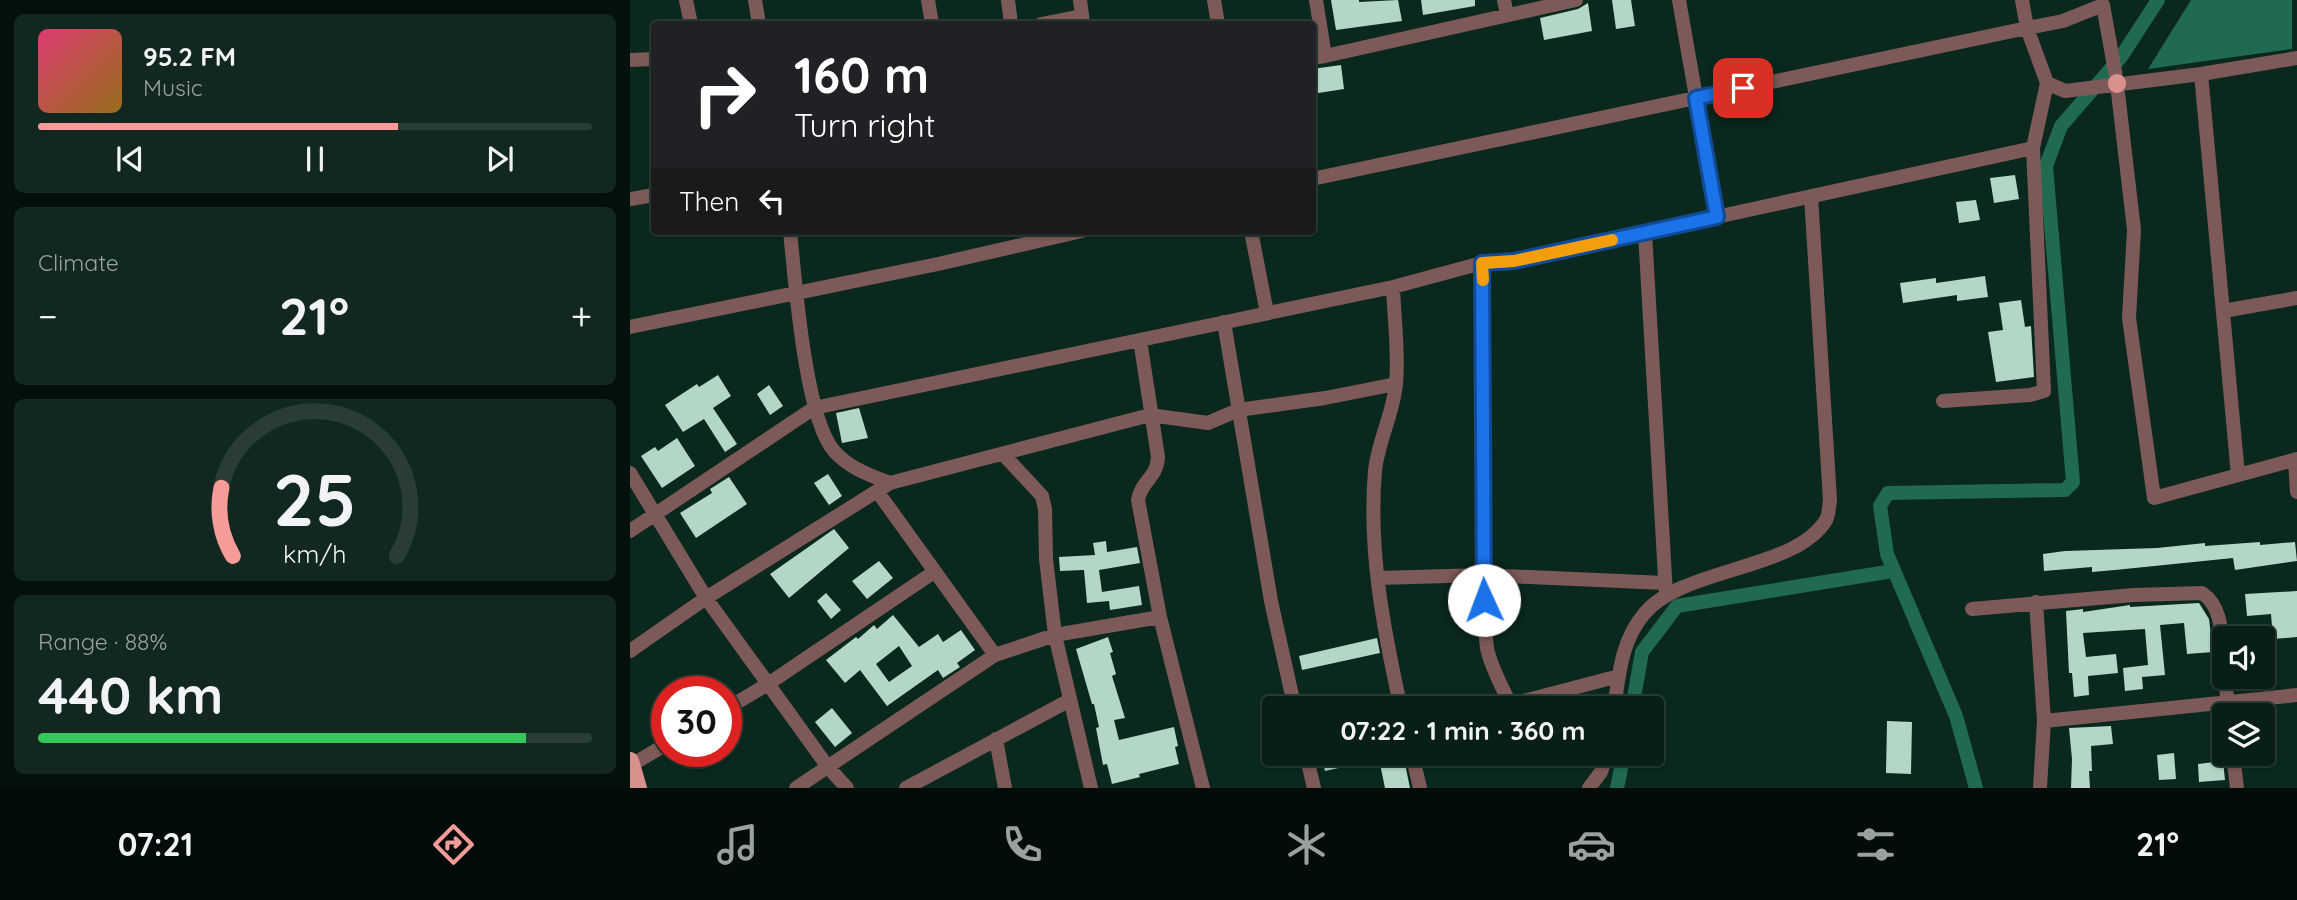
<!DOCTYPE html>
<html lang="en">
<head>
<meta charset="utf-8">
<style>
	:root { --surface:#081e16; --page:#11271f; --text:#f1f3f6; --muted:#98a2a1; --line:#293c35; --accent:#f59b98 }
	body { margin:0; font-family:Quicksand,sans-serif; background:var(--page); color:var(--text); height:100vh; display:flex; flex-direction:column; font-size:26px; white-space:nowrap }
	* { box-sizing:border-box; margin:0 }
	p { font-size:23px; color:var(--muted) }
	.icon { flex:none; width:38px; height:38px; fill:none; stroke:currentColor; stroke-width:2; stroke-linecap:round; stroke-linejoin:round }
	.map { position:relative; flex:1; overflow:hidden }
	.sheet { display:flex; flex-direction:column; gap:14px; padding:14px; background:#04100c; width:630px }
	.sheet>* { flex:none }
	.guide { position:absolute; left:21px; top:21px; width:665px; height:214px; border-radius:7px; box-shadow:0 2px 5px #0004,0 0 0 2px var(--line); background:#202124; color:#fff; overflow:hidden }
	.fabs { position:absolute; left:1582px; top:626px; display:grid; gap:14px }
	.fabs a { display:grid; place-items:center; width:63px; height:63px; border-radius:7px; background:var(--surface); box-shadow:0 2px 5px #0004,0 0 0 2px var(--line); font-size:35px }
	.speed { position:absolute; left:21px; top:676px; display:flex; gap:14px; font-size:35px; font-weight:700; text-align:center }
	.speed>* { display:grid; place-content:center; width:91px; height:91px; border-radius:50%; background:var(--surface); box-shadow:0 2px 5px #0004,0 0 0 2px var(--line); line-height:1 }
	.speed .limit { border:10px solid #d22; background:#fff; color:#111 }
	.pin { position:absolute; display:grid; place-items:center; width:60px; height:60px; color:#fff; margin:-30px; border-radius:14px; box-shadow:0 4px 10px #0006 }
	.me { position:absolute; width:77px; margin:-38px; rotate:358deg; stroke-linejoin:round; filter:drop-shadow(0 0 5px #0008) }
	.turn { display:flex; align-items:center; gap:24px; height:147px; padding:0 28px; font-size:32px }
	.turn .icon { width:91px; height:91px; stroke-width:2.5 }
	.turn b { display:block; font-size:49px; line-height:60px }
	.then { display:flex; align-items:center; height:66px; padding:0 28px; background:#0003; gap:14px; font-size:26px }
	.big { font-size:52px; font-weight:700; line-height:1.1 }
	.sheet .card { flex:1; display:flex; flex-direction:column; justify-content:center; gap:10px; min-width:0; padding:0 24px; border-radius:10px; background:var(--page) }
	.sheet .dial { align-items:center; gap:0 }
	.dial svg { height:182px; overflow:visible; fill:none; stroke:var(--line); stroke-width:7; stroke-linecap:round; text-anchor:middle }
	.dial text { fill:var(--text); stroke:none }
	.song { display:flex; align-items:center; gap:21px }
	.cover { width:84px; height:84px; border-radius:10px; background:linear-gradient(135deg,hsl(340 70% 55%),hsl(40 70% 35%)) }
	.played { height:7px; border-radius:4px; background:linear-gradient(90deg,var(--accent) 65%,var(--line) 65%) }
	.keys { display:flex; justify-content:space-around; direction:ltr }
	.heat { display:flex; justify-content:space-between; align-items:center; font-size:38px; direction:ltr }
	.charge { height:10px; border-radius:5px; background:linear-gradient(90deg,#34c759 88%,var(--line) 0) }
	.trip { position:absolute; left:632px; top:696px; width:402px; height:70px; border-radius:7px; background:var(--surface); box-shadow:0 2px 5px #0004,0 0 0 2px var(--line); font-weight:700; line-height:70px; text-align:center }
	.dock { display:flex; height:112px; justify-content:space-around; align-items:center; background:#030c09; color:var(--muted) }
	.dock .icon { width:49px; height:49px }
	.dock .active { color:var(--accent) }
	.dock b { font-size:32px; color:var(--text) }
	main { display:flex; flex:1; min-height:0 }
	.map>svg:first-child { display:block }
</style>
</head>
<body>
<main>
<section class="sheet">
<div class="card">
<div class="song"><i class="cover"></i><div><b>95.2 FM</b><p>Music</p></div></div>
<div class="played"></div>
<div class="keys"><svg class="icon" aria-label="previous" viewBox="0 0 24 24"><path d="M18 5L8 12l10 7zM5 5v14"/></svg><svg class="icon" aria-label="pause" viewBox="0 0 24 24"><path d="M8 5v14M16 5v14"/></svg><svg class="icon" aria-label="next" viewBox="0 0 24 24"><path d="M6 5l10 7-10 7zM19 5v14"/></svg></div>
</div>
<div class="card"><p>Climate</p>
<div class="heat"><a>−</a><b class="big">21°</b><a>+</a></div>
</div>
<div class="card dial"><svg viewBox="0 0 100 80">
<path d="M14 69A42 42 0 1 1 86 69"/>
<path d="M14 69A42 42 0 0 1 9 39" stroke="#f59b98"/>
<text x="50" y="56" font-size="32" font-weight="700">25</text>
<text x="50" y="72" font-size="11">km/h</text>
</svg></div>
<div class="card"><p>Range · 88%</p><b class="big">440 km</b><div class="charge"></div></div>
</section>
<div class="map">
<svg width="1667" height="788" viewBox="0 0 1667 788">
	<rect width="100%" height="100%" fill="#0a281d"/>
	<path fill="#206a50" d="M1561,0H1662V49L1518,69Z"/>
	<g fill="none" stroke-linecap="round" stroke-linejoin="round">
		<path stroke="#206a50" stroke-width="14" d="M1002,709L1012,652L1047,606L1263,571
			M987,788L994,754
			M1346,788L1326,716L1257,554L1250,506L1258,493L1435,490L1443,482L1416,166L1431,126L1491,57L1528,0"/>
	</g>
	<path fill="#b4d6c6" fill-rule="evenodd" d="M701,0H729V2L768,0L772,21L706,30Z
		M791,0H845V6L793,15Z
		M982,0H1001L1005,26L986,29Z
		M958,3L962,31L914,40L910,18L948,9Z
		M711,65L714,89L682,94V69Z
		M1385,175L1389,199L1364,203L1360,178Z
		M1346,200L1350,220L1329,223L1326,202Z
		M1355,276L1358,297L1327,301V295L1273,303L1270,283L1306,278V283Z
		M1391,300L1395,327L1401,326L1404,377L1366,382L1358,332L1373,330L1369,303Z
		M88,375L101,396L83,408L107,444L95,452L74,419L53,432L35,405L67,384L69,387Z
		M139,385L153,406L140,415L127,394Z
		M229,408L238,438L212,443L206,413Z
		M47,438L65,466L32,488L11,456L25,447L28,451Z
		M198,474L212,496L199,505L184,483Z
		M99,477L117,504L66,538L50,513L82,493L80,489Z
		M204,529L219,548L159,598L140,574Z
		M476,541L477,552L507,547L510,563L469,570L472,592L509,586L512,605L480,610L479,601L457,603L454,570L430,571L429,557L465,555L463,543Z
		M1630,542V545L1665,542L1667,561L1605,570L1603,558L1485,570L1462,572V567L1414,571L1413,554L1435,551L1527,548L1575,543V546Z
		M249,561L263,578L237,599L222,581Z
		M1667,591V637L1643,639L1641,614L1617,616L1615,594Z
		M196,593L211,610L201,619L187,601Z
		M1569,603L1579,619L1583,652L1557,654L1554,623L1530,625L1535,675L1512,677L1513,689L1495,691L1493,668L1518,665L1515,629L1453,633L1456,657L1486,654L1488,673L1458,676L1459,695L1444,697L1442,673H1439L1436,611L1453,609V612L1500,605V607Z
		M263,615L289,647L308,634L313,642L331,630L345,650L327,663L330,667L313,678L308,670L257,706L230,670L215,683L196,660L226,637L228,639L244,625L247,629ZM269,646L282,666L259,682L246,664Z
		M478,637L483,652L480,653L486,674L482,676L495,718L484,720L489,740L544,727L548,746L545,747L549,764L509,774L510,777L482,784L477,764L473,765L466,728L469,727L464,704H462L446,649Z
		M747,638L750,653L672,670L669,656Z
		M202,708L222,733L205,747L185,722Z
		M1257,721L1282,722L1281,774L1256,773Z
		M1481,726L1483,744L1461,746L1462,771H1459L1460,788H1441L1442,759L1439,728Z
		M1544,753L1546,779L1529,780L1527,755Z
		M691,754H773L780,788H755L749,759L695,771Z
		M1593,761L1595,780L1569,782L1568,764Z"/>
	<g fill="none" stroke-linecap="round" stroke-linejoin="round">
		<path stroke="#7d5a58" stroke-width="14" d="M56,0L61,24
			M125,0L129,24
			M298,0L302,24
			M378,0L381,24
			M450,0L453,23
			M584,0L588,24
			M874,0L877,15
			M1049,0L1087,217
			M1392,0L1397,28L1433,21L1473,5L1487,83
			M411,24L452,16
			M695,56L946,0
			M682,58L695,56L686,0
			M0,60L24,59
			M1571,74L1608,475
			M1487,84L1504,230L1499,318L1524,498L1667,459
			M682,179L1397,28L1417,83L1435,91L1571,74L1667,58
			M0,199L24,195
			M160,231C165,279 175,418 204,451C219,468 239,475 260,483
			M621,231L637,313
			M1015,233L1036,594
			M852,263L853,575C854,599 854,624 857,648C861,668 872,686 880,704
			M763,287C764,318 769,351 766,383C764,412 748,441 745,471C738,551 754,631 771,709
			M1593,311L1667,298
			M594,322L641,601L665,709
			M0,327L308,264L452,231
			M510,340L528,457C527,478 511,481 508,500L530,617L573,788
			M1313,401L1400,395L1414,391L1403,148
			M373,454L412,496L415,509L416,559L425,635L461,788
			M1665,460L1667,492
			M0,473L76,598L198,767L217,788
			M247,491L365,655
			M0,531L184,408L763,287L852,263L884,261L1403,148L1417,83
			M748,578L853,575L1035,583
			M1406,602L1414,721L1410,788
			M1342,609L1504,595L1572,593C1595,608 1591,642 1594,668
			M0,651L76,598L260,483L520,415L578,423L608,410L695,398L766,384
			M1595,677L1599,716
			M96,709L138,684L304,572
			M863,709L989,676
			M984,709C989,675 991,641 1014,614C1052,567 1165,571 1196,520C1199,515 1199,506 1200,500L1181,196
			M1414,721L1667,695
			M366,739L375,788
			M676,754L684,788
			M782,754L790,788
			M1603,754L1607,788
			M1,765L37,744
			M166,788L365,655L425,635L530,617
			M276,788L440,700
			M959,788L971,772L977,754"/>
		<path stroke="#da918e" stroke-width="18" d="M1487,83V84
			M0,761L8,788"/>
	</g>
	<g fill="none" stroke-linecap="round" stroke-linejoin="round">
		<defs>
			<path id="route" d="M854,600L852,263L884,261L1087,217L1066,98L1113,88"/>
		</defs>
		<use href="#route" stroke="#114b97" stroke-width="18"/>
		<use href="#route" stroke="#1a73e8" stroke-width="12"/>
		<path stroke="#f59e0b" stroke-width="12" d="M853,280L852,263L884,261L982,240"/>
	</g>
</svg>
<div class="fabs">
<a><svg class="icon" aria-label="sound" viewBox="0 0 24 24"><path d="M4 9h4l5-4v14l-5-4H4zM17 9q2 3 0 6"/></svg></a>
<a><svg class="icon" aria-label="layers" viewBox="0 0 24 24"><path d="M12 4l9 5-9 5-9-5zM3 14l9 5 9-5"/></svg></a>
</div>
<div class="speed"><div class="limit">30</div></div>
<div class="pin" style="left:1113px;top:88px;background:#d93025"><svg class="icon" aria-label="arrive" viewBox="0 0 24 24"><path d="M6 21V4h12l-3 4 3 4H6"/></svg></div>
<svg class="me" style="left:854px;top:600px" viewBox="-20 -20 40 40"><circle r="19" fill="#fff"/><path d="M0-13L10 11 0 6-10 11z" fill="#1a73e8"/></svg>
<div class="trip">07:22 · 1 min · 360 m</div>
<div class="guide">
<div class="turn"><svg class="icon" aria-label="right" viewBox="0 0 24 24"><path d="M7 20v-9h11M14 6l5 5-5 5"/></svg><div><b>160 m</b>Turn right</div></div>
<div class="then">Then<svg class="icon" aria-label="left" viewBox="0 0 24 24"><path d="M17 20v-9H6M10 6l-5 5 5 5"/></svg></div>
</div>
</div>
</main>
<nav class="dock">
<b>07:21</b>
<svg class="icon active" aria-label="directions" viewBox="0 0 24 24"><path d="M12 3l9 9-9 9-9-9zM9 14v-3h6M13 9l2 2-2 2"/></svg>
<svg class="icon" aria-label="music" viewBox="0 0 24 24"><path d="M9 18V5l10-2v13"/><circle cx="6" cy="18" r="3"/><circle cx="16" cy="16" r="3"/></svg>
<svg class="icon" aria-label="phone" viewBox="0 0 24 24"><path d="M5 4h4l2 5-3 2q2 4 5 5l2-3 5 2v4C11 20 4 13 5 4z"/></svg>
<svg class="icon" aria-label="climate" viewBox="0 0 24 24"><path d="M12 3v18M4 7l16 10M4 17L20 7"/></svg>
<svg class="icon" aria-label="car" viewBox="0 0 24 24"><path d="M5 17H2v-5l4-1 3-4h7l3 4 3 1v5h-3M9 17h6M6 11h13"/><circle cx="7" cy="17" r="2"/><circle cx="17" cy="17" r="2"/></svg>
<svg class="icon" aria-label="filters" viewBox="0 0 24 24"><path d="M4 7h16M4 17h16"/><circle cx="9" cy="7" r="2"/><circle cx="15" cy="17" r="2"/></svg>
<b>21°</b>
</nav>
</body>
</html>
